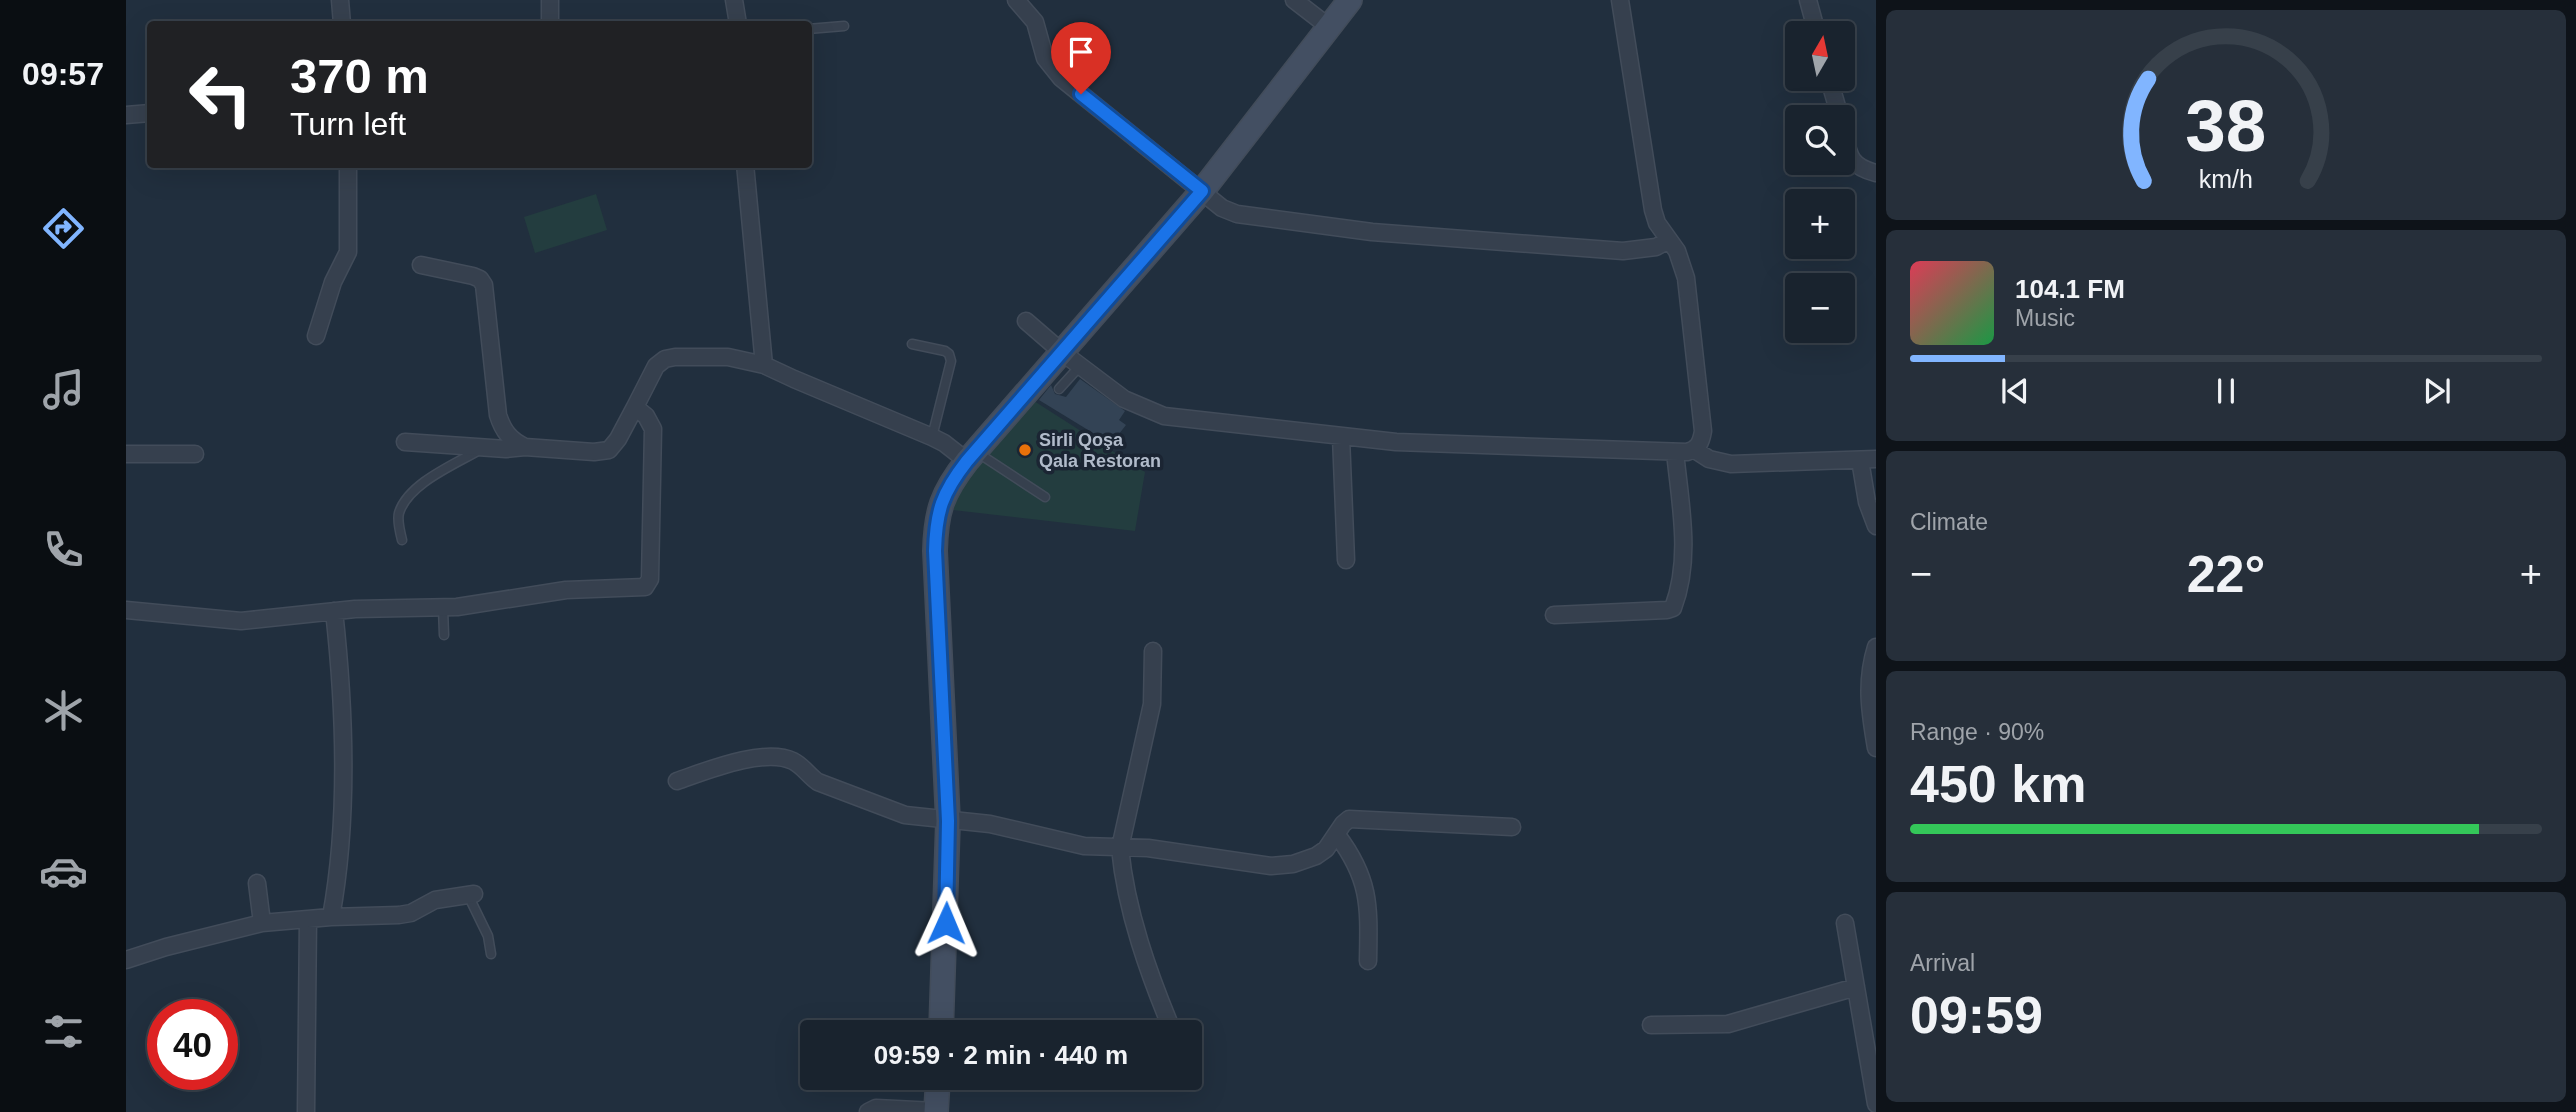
<!DOCTYPE html>
<html lang="en">
<head>
<meta charset="utf-8">
<style>
	:root { --surface:#19232e; --page:#262f3a; --text:#f1f3f6; --muted:#9fa4aa; --line:#37404a; --accent:#81b5ff }
	body { margin:0; font-family:Helvetica,sans-serif; background:var(--page); color:var(--text); height:100vh; display:flex; flex-direction:column; font-size:26px; white-space:nowrap }
	* { box-sizing:border-box; margin:0 }
	p { font-size:23px; color:var(--muted) }
	.icon { flex:none; width:38px; height:38px; fill:none; stroke:currentColor; stroke-width:2; stroke-linecap:round; stroke-linejoin:round }
	.map { position:relative; flex:1; overflow:hidden }
	.details { display:flex; flex-direction:column; gap:10px; padding:10px; background:#0e1319; width:700px }
	.details>* { flex:none }
	.banner { position:absolute; left:21px; top:21px; width:665px; height:147px; border-radius:7px; box-shadow:0 7px 28px #0002,0 0 0 2px var(--line); background:#202124; color:#fff; overflow:hidden }
	.needle { width:46px; rotate:9deg }
	.buttons { position:absolute; left:1659px; top:21px; display:grid; gap:14px }
	.buttons a { display:grid; place-items:center; width:70px; height:70px; border-radius:7px; background:var(--surface); box-shadow:0 7px 28px #0002,0 0 0 2px var(--line); font-size:35px }
	.speed { position:absolute; left:21px; top:999px; display:flex; gap:14px; font-size:35px; font-weight:700; text-align:center }
	.speed>* { display:grid; place-content:center; width:91px; height:91px; border-radius:50%; background:var(--surface); box-shadow:0 7px 28px #0002,0 0 0 2px var(--line); line-height:1 }
	.speed .limit { border:10px solid #d22; background:#fff; color:#111 }
	.pin { position:absolute; display:grid; place-items:center; width:60px; height:60px; color:#fff; margin:-72px -30px; border-radius:50% 50% 50% 0; rotate:-45deg; box-shadow:0 0 7px #0007 }
	.pin .icon { rotate:45deg }
	.me { position:absolute; width:77px; margin:-38px; rotate:1deg; stroke-linejoin:round; filter:drop-shadow(0 0 5px #0008) }
	.turn { display:flex; align-items:center; gap:24px; height:147px; padding:0 28px; font-size:32px }
	.turn .icon { width:91px; height:91px; stroke-width:2.5 }
	.turn b { display:block; font-size:49px; line-height:60px }
	.big { font-size:52px; font-weight:700; line-height:1.1 }
	.details .tile { flex:1; display:flex; flex-direction:column; justify-content:center; gap:10px; min-width:0; padding:0 24px; border-radius:10px; background:var(--page) }
	.details .dial { align-items:center; gap:0 }
	.dial svg { height:182px; overflow:visible; fill:none; stroke:var(--line); stroke-width:7; stroke-linecap:round; text-anchor:middle }
	.dial text { fill:var(--text); stroke:none }
	.song { display:flex; align-items:center; gap:21px }
	.cover { width:84px; height:84px; border-radius:10px; background:linear-gradient(135deg,hsl(350 70% 55%),hsl(140 70% 35%)) }
	.played { height:7px; border-radius:4px; background:linear-gradient(90deg,var(--accent) 15%,var(--line) 15%) }
	.keys { display:flex; justify-content:space-around; direction:ltr }
	.heat { display:flex; justify-content:space-between; align-items:center; font-size:38px; direction:ltr }
	.charge { height:10px; border-radius:5px; background:linear-gradient(90deg,#34c759 90%,var(--line) 0) }
	.trip { position:absolute; left:674px; top:1020px; width:402px; height:70px; border-radius:7px; background:var(--surface); box-shadow:0 7px 28px #0002,0 0 0 2px var(--line); font-weight:700; line-height:70px; text-align:center }
	main { display:flex; flex:1; min-height:0 }
	.tab-bar { display:flex; flex-direction:column; width:126px; justify-content:space-around; align-items:center; background:#0a0e12; color:var(--muted) }
	.tab-bar .icon { width:49px; height:49px }
	.tab-bar .selected { color:var(--accent) }
	.tab-bar b { font-size:32px; color:var(--text) }
	.map>svg:first-child { display:block }
</style>
</head>
<body>
<main>
<nav class="tab-bar">
<b>09:57</b>
<svg class="icon selected" aria-label="directions" viewBox="0 0 24 24"><path d="M12 3l9 9-9 9-9-9zM9 14v-3h6M13 9l2 2-2 2"/></svg>
<svg class="icon" aria-label="music" viewBox="0 0 24 24"><path d="M9 18V5l10-2v13"/><circle cx="6" cy="18" r="3"/><circle cx="16" cy="16" r="3"/></svg>
<svg class="icon" aria-label="phone" viewBox="0 0 24 24"><path d="M5 4h4l2 5-3 2q2 4 5 5l2-3 5 2v4C11 20 4 13 5 4z"/></svg>
<svg class="icon" aria-label="climate" viewBox="0 0 24 24"><path d="M12 3v18M4 7l16 10M4 17L20 7"/></svg>
<svg class="icon" aria-label="car" viewBox="0 0 24 24"><path d="M5 17H2v-5l4-1 3-4h7l3 4 3 1v5h-3M9 17h6M6 11h13"/><circle cx="7" cy="17" r="2"/><circle cx="17" cy="17" r="2"/></svg>
<svg class="icon" aria-label="filters" viewBox="0 0 24 24"><path d="M4 7h16M4 17h16"/><circle cx="9" cy="7" r="2"/><circle cx="15" cy="17" r="2"/></svg>
</nav>
<div class="map">
<svg width="1750" height="1112" viewBox="0 0 1750 1112">
	<rect width="100%" height="100%" fill="#212f3e"/>
	<path fill="#233d3f" d="M470,194L481,230L409,253L398,217Z
		M908,401L1019,472L1009,531L827,510L837,483Z"/>
	<path fill="#334355" d="M954,379L999,411L993,420L1000,425L985,444L913,400L925,385L929,394L940,397Z"/>
	<g fill="none" stroke-linecap="round" stroke-linejoin="round">
		<defs>
			<path id="lane" d="M682,29L718,26
				M786,344L819,351L823,354L825,361L806,437
				M933,389L954,366
				M852,453L919,497
				M276,540C274,532 271,520 273,513C282,483 330,464 355,449
				M317,608L318,635
				M342,895L362,936L365,954"/>
			<path id="street" d="M214,0L216,24
				M608,0L612,24
				M890,0L909,22L919,58L935,78L1096,208L1111,214L1246,232L1497,251L1530,247L1543,240
				M1168,0L1203,27
				M1682,0L1691,33
				M424,24V0
				M1703,79L1714,117
				M0,115L24,113
				M1717,129C1723,154 1722,166 1750,173
				M619,164L638,365
				M295,265L347,276L354,279L358,285L372,415C377,431 384,440 399,447L468,452L483,450L492,439L509,407
				M900,321L937,353L998,399L1038,416L1270,442L1561,452C1572,449 1575,443 1577,431L1560,278L1551,251L1531,223L1527,210L1494,0
				M190,336L207,282L222,252V164
				M1215,437L1220,560
				M279,442L380,449L399,447
				M1569,450L1583,459L1605,464L1750,459
				M0,454H69
				M1734,460L1741,502L1750,526
				M0,610L115,621L229,609L331,607L440,590L519,587L524,579L527,429L520,416L509,407L530,366L539,359L549,357H602L638,365L668,379L806,437L818,443L841,461
				M1428,615L1541,610L1547,608C1566,558 1554,503 1549,452
				M1750,647C1739,682 1744,713 1750,748
				M1027,651L1026,704L994,848C1000,911 1023,975 1047,1032
				M551,781C580,771 638,747 667,761C677,766 683,776 692,782L779,815L864,824L958,846L1022,848L1145,866L1167,864L1190,856L1200,849L1217,824L1223,819L1386,827
				M1211,835C1245,880 1243,907 1242,961
				M131,883L136,923
				M205,917C223,819 219,710 208,611
				M1719,923L1750,1104
				M0,960L40,947L136,923L205,917L273,915L285,913L309,900L348,894
				M1525,1025L1602,1024L1730,987
				M180,1112L182,919
				M742,1112L750,1108L810,1111"/>
			<path id="secondary" d="M815,1032L822,821L809,551C810,511 816,493 841,461L1076,191L1224,0
				M810,1112L812,1078"/>
		</defs>
		<use href="#lane" stroke="#424c5a" stroke-width="11"/>
		<use href="#street" stroke="#424c5a" stroke-width="19"/>
		<use href="#secondary" stroke="#424c5a" stroke-width="26"/>
		<use href="#lane" stroke="#36404e" stroke-width="8"/>
		<use href="#street" stroke="#36404e" stroke-width="16"/>
		<use href="#secondary" stroke="#434f62" stroke-width="23"/>
	</g>
	<g fill="none" stroke-linecap="round" stroke-linejoin="round">
		<defs>
			<path id="route" d="M820,923L822,821L809,551C810,511 816,493 841,461L1076,191L955,94"/>
		</defs>
		<use href="#route" stroke="#114b97" stroke-width="18"/>
		<use href="#route" stroke="#1a73e8" stroke-width="12"/>
	</g>
	<circle fill="#e8710a" stroke="#1b2533" stroke-width="2.5" cx="899" cy="450" r="7"/>
	<g text-anchor="middle" stroke-width="7" stroke-linejoin="round" paint-order="stroke">
		<g font-size="18" font-weight="bold" fill="#b1bbca" stroke="#1b2533" text-anchor="start">
			<text x="913" y="446">Sirli Qoşa<tspan x="913" dy="21">Qala Restoran</tspan></text>
		</g>
	</g>
</svg>
<div class="buttons">
<a><svg class="needle" viewBox="-14 -14 28 28"><path d="M0-13l5 13h-10z" fill="#e53935"/><path d="M0 13l5-13h-10z" fill="#9fa4aa"/></svg></a>
<a><svg class="icon" aria-label="search" viewBox="0 0 24 24"><circle cx="10" cy="10" r="6"/><path d="M15 15l6 6"/></svg></a>
<a>+</a>
<a>−</a>
</div>
<div class="speed"><div class="limit">40</div></div>
<div class="pin" style="left:955px;top:94px;background:#d93025"><svg class="icon" aria-label="arrive" viewBox="0 0 24 24"><path d="M6 21V4h12l-3 4 3 4H6"/></svg></div>
<svg class="me" style="left:820px;top:923px" viewBox="-20 -20 40 40"><path d="M0-17L14 15 0 8-14 15z" fill="#1a73e8" stroke="#fff" stroke-width="4"/></svg>
<div class="trip">09:59 · 2 min · 440 m</div>
<div class="banner">
<div class="turn"><svg class="icon" aria-label="left" viewBox="0 0 24 24"><path d="M17 20v-9H6M10 6l-5 5 5 5"/></svg><div><b>370 m</b>Turn left</div></div>
</div>
</div>
<section class="details">
<div class="tile dial"><svg viewBox="0 0 100 80">
<path d="M14 69A42 42 0 1 1 86 69"/>
<path d="M14 69A42 42 0 0 1 16 24" stroke="#81b5ff"/>
<text x="50" y="56" font-size="32" font-weight="700">38</text>
<text x="50" y="72" font-size="11">km/h</text>
</svg></div>
<div class="tile">
<div class="song"><i class="cover"></i><div><b>104.1 FM</b><p>Music</p></div></div>
<div class="played"></div>
<div class="keys"><svg class="icon" aria-label="previous" viewBox="0 0 24 24"><path d="M18 5L8 12l10 7zM5 5v14"/></svg><svg class="icon" aria-label="pause" viewBox="0 0 24 24"><path d="M8 5v14M16 5v14"/></svg><svg class="icon" aria-label="next" viewBox="0 0 24 24"><path d="M6 5l10 7-10 7zM19 5v14"/></svg></div>
</div>
<div class="tile"><p>Climate</p>
<div class="heat"><a>−</a><b class="big">22°</b><a>+</a></div>
</div>
<div class="tile"><p>Range · 90%</p><b class="big">450 km</b><div class="charge"></div></div>
<div class="tile"><p>Arrival</p><b class="big">09:59</b></div>
</section>
</main>
</body>
</html>
